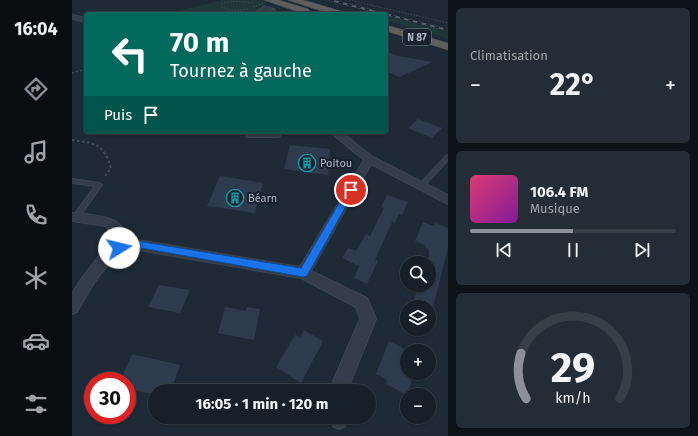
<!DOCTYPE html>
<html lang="fr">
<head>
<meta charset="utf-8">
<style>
	:root { --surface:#172029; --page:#242d35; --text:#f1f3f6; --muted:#9ea3a8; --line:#363e46; --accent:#8c9099 }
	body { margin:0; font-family:"Fira Sans",sans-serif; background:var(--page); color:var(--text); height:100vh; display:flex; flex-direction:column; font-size:15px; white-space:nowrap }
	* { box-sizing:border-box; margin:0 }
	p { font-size:13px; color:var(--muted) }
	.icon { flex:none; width:22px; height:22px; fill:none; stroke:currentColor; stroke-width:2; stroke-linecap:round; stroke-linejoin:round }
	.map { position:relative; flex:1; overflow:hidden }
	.drawer { display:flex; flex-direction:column; gap:8px; padding:8px; background:#0d1217; width:250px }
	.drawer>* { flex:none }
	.top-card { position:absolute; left:12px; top:12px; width:304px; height:122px; border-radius:4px; box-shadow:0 1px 3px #0004,0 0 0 1px var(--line); background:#00695c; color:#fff; overflow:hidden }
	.tools { position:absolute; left:328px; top:256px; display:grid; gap:8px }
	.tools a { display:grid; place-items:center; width:36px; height:36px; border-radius:50%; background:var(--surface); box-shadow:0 1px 3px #0004,0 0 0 1px var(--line); font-size:20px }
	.speed { position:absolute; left:12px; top:372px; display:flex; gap:8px; font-size:20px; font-weight:700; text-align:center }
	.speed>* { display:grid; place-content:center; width:52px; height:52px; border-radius:50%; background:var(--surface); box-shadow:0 1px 3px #0004,0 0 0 1px var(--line); line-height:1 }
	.speed .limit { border:6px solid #d22; background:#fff; color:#111 }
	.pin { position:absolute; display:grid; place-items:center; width:34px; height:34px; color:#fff; margin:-17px; border:2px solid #fff; border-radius:50%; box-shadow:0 1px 4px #0007 }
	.me { position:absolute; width:44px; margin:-22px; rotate:81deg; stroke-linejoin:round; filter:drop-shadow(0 0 3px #0008) }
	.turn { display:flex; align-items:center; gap:14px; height:84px; padding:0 20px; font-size:18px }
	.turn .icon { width:52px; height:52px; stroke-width:2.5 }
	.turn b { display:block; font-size:28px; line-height:34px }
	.then { display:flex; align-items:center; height:38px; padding:0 20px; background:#0003; gap:8px; font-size:15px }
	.big { font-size:30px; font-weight:700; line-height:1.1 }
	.drawer .widget { flex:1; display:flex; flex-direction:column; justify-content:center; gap:6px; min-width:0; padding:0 14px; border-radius:6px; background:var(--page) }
	.drawer .dial { align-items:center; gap:0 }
	.dial svg { height:104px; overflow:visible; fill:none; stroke:var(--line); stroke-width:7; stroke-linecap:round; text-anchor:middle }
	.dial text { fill:var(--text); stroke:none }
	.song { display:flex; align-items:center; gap:12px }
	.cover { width:48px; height:48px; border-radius:6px; background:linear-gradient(135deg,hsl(340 70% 55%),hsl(290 70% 35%)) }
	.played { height:4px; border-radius:2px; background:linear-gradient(90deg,var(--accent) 50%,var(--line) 50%) }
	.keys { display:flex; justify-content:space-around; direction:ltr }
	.heat { display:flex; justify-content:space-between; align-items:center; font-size:22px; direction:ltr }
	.trip { position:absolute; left:76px; top:384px; width:228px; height:40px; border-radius:20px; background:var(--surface); box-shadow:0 1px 3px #0004,0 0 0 1px var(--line); font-weight:700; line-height:40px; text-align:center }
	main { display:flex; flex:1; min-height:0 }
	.tabs { display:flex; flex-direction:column; width:72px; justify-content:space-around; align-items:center; background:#090d10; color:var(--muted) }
	.tabs .icon { width:28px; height:28px }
	.tabs .current { color:var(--accent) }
	.tabs b { font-size:18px; color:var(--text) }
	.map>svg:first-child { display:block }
</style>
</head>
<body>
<main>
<nav class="tabs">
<b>16:04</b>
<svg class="icon current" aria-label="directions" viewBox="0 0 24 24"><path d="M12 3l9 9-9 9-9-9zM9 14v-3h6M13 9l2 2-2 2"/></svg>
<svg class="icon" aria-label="music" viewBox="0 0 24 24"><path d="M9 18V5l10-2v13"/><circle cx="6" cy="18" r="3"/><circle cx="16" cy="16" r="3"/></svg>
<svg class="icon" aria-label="phone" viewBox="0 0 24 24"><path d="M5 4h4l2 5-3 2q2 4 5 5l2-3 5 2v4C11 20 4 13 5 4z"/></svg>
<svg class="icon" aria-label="climate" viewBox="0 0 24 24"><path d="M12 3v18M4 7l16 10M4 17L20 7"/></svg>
<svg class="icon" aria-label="car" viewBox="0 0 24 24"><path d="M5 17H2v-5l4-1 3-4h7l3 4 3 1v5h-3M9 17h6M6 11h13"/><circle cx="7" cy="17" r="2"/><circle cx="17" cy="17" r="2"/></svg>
<svg class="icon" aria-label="filters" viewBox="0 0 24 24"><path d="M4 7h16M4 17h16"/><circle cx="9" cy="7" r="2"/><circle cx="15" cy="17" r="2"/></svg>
</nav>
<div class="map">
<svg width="376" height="436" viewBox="0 0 376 436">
	<rect width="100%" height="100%" fill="#1f2a37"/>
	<path fill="#213638" d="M150,0H187L192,1L191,8L182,14H94Z
		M314,16L376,32V39L314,20Z"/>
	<path fill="#2e3b4c" d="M314,51L326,56L361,62L327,77L314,71Z
		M346,119L370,128L360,138L336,128Z
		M218,145L258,149L256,175L212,169Z
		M148,176L191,183L183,213L135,206Z
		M315,195L336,202L330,215L327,214L323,223L320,222L303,260L306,261L295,284L282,278L287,266L270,258L276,248L284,251L294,234L298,236L312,208L309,207Z
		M351,222L362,226L363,223L376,228V248L361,307H340L347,285H357V249L352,247L353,245L343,241Z
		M87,285L118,290L108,313L76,307Z
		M153,307L174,311L175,307L188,309L182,340L146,333Z
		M232,330L251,341L229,383L204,367L223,335L228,337Z
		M317,341L337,351H335V373H342L335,395L314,384L315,380L304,374Z
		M60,354L108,365L99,391H83V395L55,388V381H48Z"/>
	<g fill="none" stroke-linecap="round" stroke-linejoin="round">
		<defs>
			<path id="service" d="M192,7L202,9L203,10L202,11L193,9Z
				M176,132H180L179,135H204L205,132H209L208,136L206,137H176L174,136Z
				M376,155V160L350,188H346L345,187L346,186L374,156Z
				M0,179L27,183L30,185L5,220H1L0,218L1,216L23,186L0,183Z"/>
			<path id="minor" d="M193,6L196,8L188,14H181Z
				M0,15L14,18V22L0,19Z
				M258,132H269L301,157L376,195V204L299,164L239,271L295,298L304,319L275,391H257L288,319L284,307L229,278L60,249C32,260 19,287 5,312L0,314V294L7,282L26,257L41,246L42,235L33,226L0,221V213C19,215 55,214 54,241L60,239L228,267L292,160Z
				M258,417H276L273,426L267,429L261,426Z"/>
			<path id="trunk" d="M192,0H207L236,9L238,11L233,14Z
				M216,0H231L272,12L274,14H259Z
				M314,25L376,43V50L314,31Z"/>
		</defs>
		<use href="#service" stroke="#3c4551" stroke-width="2"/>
		<use href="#minor" stroke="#3c4551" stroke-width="2"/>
		<use href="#trunk" stroke="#3d4752" stroke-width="1"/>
		<path stroke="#3a5051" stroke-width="1" stroke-dasharray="1.5 1.5" stroke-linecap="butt" d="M277,0L376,23
			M176,9L158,11L149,6L151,3L166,1L182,3"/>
		<path stroke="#3a5051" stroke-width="1.5" stroke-dasharray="2 2" stroke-linecap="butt" d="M0,73L14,69"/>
		<path stroke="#3a5051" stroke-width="2" stroke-dasharray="2.5 2.5" stroke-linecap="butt" d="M0,140C23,143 32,144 39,168L32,178"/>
		<use href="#service" fill="#333c48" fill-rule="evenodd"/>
		<use href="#minor" fill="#333c48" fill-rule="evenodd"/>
		<use href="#trunk" fill="#5f5e5c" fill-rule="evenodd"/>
		<defs>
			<path id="rail" d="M258,0L376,30"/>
		</defs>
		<use href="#rail" stroke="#54606f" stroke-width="2"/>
		<use href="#rail" stroke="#18212c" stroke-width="1.5" stroke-dasharray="4.5" stroke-linecap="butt"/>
		<path stroke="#3a5051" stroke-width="1" stroke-dasharray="1.5 1.5" stroke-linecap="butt" d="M181,7L200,0"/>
	</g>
	<path fill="#1a73e8" stroke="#114b97" d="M279,187L283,190L235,276L231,277L75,249L60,248L47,252L42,248L43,245L60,240L229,268L276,188Z"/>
	<defs>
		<symbol id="building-ring" viewBox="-11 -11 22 22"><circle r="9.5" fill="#18212c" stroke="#0f9aa8" stroke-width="1.5"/><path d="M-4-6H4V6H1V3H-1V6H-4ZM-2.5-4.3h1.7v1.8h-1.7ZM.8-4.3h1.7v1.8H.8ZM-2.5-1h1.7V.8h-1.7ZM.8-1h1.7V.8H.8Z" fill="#0f9aa8"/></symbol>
	</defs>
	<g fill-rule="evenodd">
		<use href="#building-ring" x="225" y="153" width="20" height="20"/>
		<use href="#building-ring" x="153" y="188" width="20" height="20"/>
	</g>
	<g text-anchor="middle" stroke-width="4" stroke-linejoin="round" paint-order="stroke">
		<rect fill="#18212c" stroke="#808a97" stroke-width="1" x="331" y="29" width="28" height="16" rx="3"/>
		<g font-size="10" font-weight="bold" fill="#adb7c5">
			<text x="345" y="41">N 87</text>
		</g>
		<g font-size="11" fill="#adb7c5" stroke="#18212c" text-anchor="start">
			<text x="248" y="167">Poitou</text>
			<text x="176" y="202">Béarn</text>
		</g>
	</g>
</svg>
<div class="tools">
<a><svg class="icon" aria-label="search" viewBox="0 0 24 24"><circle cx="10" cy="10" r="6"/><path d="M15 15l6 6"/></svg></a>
<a><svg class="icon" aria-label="layers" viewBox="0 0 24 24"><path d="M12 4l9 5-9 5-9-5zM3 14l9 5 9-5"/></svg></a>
<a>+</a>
<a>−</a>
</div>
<div class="speed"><div class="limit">30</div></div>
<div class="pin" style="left:279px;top:190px;background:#d93025"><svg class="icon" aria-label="arrive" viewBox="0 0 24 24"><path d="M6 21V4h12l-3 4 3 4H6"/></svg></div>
<svg class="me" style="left:47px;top:248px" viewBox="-20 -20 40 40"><circle r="19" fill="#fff"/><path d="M0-13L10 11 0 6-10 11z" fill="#1a73e8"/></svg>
<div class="trip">16:05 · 1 min · 120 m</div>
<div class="top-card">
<div class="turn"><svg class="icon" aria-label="left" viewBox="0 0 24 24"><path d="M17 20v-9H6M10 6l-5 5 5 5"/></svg><div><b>70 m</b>Tournez à gauche</div></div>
<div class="then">Puis<svg class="icon" aria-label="arrive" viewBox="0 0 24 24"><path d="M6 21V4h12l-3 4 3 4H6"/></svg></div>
</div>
</div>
<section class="drawer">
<div class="widget"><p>Climatisation</p>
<div class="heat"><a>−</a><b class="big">22°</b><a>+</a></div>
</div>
<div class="widget">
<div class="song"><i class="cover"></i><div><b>106.4 FM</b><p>Musique</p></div></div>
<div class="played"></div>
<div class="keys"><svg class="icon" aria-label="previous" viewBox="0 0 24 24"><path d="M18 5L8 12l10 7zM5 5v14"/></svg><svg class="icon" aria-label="pause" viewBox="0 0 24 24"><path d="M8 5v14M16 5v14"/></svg><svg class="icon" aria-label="next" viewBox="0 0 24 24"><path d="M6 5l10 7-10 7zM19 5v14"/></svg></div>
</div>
<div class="widget dial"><svg viewBox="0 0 100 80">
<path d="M14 69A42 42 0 1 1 86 69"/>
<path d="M14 69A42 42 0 0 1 10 34" stroke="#8c9099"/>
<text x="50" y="56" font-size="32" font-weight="700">29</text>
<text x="50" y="72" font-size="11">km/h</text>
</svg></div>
</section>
</main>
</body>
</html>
